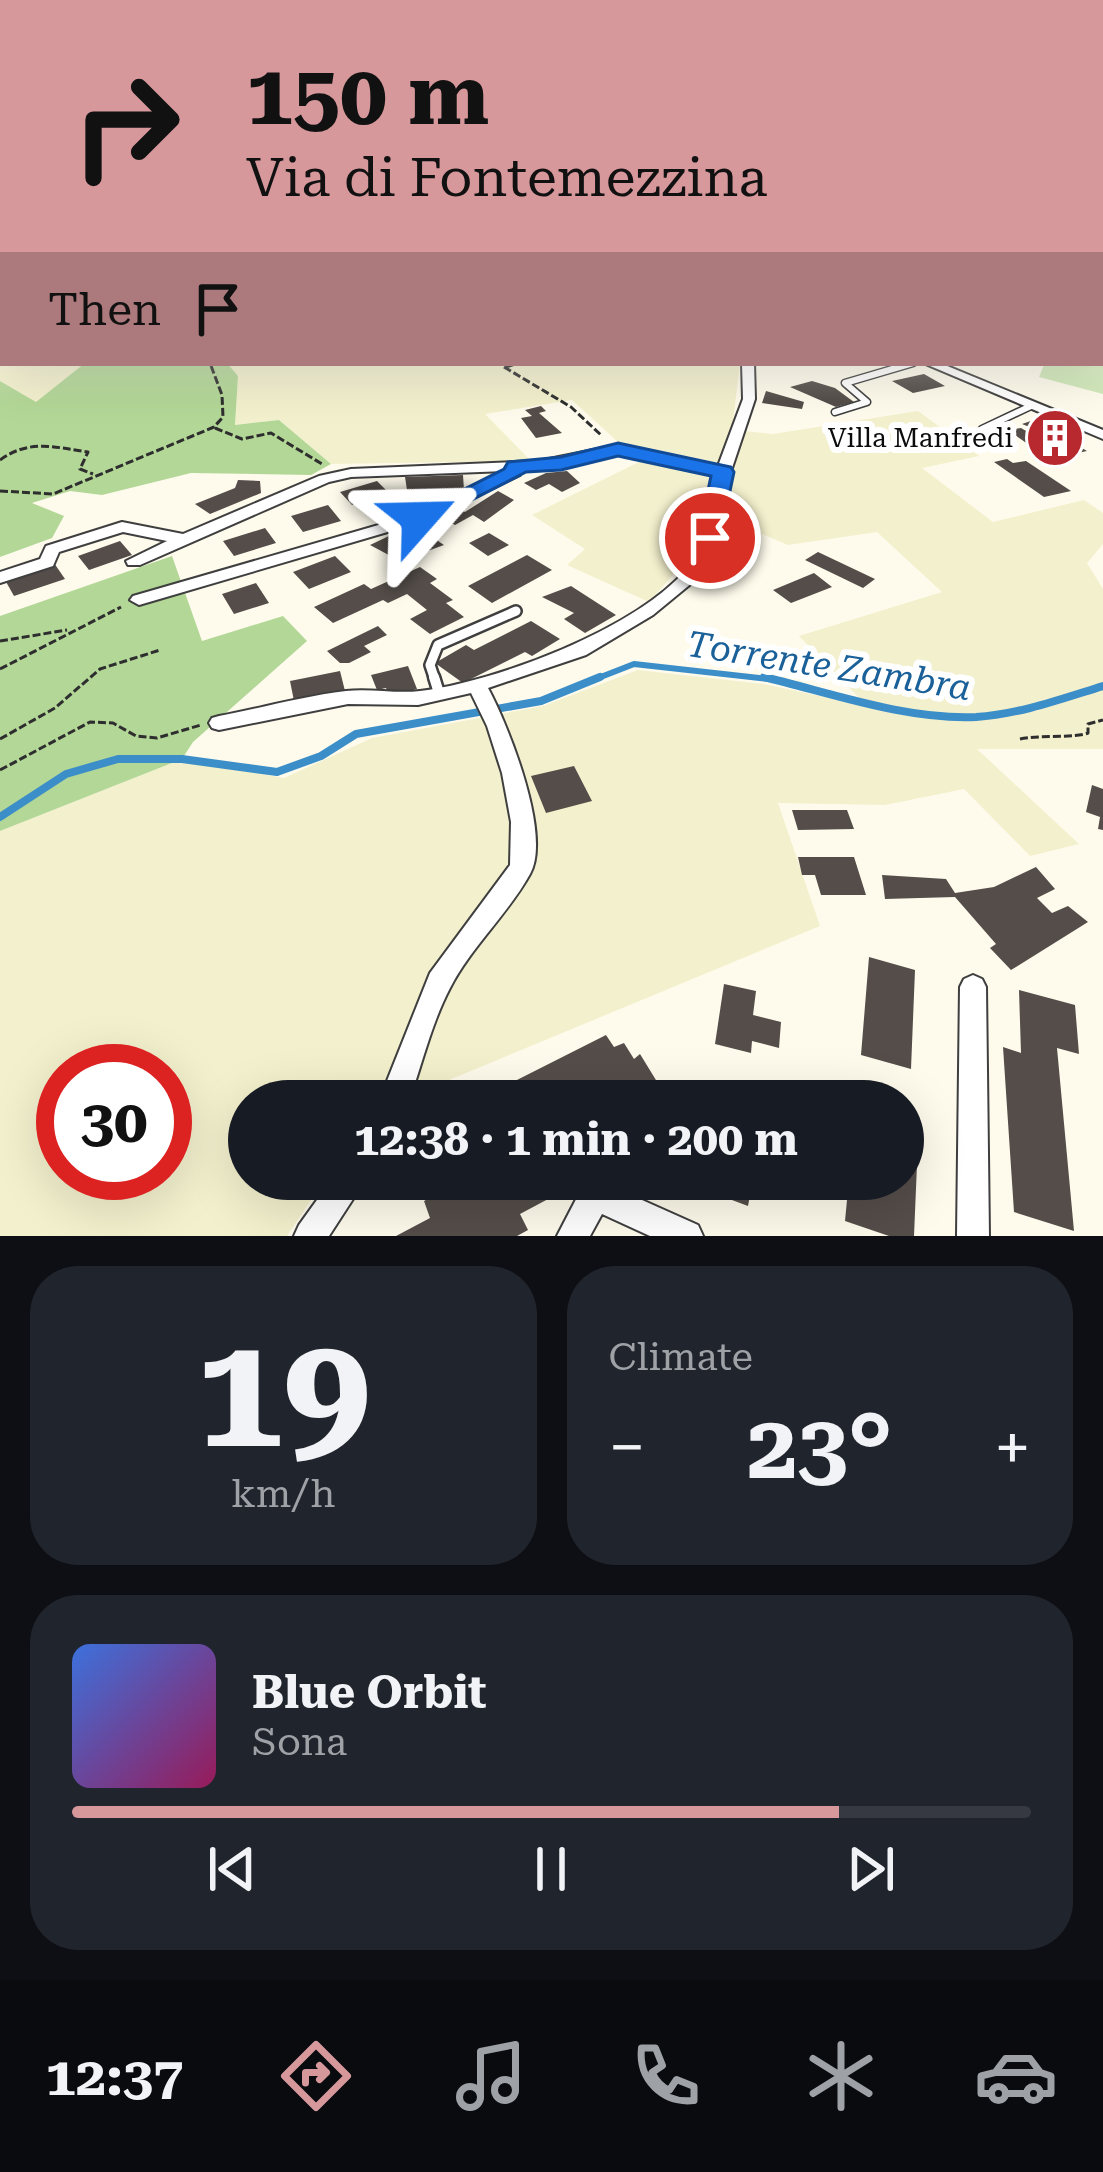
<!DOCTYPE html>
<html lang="en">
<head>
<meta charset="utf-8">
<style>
	:root { --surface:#171b24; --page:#20242c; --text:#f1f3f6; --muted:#9ea1a6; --line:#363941; --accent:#d7989c }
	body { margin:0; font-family:"Roboto Serif",serif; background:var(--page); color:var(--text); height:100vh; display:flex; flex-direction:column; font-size:45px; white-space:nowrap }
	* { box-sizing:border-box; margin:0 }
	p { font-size:39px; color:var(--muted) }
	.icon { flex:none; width:66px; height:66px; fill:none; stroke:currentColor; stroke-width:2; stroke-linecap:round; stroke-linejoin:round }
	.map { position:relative; height:1236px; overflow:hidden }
	.drawer { display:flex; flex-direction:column; gap:30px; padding:30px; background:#0d0f14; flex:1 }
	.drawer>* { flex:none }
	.hud { position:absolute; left:0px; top:0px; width:1104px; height:366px; box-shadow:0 12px 48px #0002; background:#d7989c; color:#111; overflow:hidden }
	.speed { position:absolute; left:36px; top:1044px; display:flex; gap:24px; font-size:60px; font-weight:700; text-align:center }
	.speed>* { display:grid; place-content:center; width:156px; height:156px; border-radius:50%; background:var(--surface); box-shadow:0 12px 48px #0002; line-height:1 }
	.speed .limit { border:18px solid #d22; background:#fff; color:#111 }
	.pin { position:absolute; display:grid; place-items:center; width:102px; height:102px; color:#fff; margin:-51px; border:6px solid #fff; border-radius:50%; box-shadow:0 3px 12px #0007 }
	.me { position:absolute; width:132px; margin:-66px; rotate:65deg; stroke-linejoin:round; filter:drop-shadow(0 0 9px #0008) }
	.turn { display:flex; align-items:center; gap:42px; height:252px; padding:0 48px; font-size:54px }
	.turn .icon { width:156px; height:156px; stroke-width:2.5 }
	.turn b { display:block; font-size:84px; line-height:102px }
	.then { display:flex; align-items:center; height:114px; padding:0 48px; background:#0003; gap:24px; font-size:45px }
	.big { font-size:90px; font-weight:700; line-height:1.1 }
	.drawer .card { flex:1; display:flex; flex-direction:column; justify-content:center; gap:18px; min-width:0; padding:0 42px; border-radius:48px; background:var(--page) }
	.drawer .dial { align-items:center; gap:0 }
	.dial b { font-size:156px; line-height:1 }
	.song { display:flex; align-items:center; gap:36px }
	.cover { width:144px; height:144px; border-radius:18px; background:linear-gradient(135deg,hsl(220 70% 55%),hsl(330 70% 35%)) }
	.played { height:12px; border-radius:6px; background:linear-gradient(90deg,var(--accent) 80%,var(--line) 80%) }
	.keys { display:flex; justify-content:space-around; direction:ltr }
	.heat { display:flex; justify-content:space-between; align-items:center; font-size:66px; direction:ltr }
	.drawer .tiles { flex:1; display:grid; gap:30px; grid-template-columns:1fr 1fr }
	.card:last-child { grid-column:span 2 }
	.trip { position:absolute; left:228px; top:1080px; width:696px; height:120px; border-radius:60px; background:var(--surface); box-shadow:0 12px 48px #0002; font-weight:700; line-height:120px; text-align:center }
	.tab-bar { display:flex; height:192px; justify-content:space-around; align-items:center; background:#090b0e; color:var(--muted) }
	.tab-bar .icon { width:84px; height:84px }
	.tab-bar .current { color:var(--accent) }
	.tab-bar b { font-size:54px; color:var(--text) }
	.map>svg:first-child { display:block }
</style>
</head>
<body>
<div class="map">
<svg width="1103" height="1236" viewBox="0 0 1103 1236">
	<rect width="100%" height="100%" fill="#fefbec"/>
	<path fill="#f3f0cd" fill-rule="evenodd" d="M0,229L3,363H85L36,403L0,381Z
		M227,363H740L732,430L773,434L918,411L979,456L922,468L993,522L1084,500L1103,513V544L1087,563L1103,589V749H977L1079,844L1030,856L964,789L885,805L778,803L820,926L437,1085L376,1101H249V1179H325L287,1236H0V831L182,759L284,778L372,738L543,706L638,670L764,684L867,706L799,636L942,592L877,532L788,545L708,511L692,553L649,602L567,565L585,549L532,515L651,456L619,443L572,400L485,414L531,461L331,464L279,420L235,425L238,376ZM63,1071H165V1173H63Z"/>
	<path fill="#cfe7b7" d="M1101,229H1103V394L1039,377L1045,363H1101Z"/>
	<path fill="#b3d797" d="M85,363H227L238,376L235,425L279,420L331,464L311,475L191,473L102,495L70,491L32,503L64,516L52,538L0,557V381L36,402Z
		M172,556L202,641L283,616L307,641L193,742L182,759L0,831V616Z"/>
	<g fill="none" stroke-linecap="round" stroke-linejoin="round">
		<path stroke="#3c8ec8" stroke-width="6" d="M593,680L634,664L777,680"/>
		<path stroke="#3c8ec8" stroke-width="8" d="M764,677C831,693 906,720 976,717C1020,714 1061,699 1103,686
			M0,817L66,774L118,759H182L277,772L321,756L356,734L541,701L600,677"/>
	</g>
	<path fill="#544d49" d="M924,374L945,386L913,393L892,381Z
		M812,381L835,388L854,402L836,407L790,387Z
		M766,391L804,402L802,409L762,403Z
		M541,406L546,411L539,413L562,433L536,438L521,418L532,416L525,410Z
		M1048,415L1085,431L1063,437L1087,451L1049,459L1008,430L1021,428L1040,439L1052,436L1022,424Z
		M1007,459L1013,463L1026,461L1071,491L1044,497L994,462Z
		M567,471L580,483L562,492L549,484L536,490L524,483L546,473Z
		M463,475L464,490H407L405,477Z
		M238,480L260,481L261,493L210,514L195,504L235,488Z
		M377,481L389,493L352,505L340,492Z
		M498,491L514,500L484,522L473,515L455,525L442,517L459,509L465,512Z
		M328,505L341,521L303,532L291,516Z
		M265,528L276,543L234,556L223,541Z
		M425,532L444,545L400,561L370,545L391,535L403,543Z
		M489,533L509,545L488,556L469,543Z
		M120,541L132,555L89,570L78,556Z
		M818,552L875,579L863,588L805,560Z
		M527,555L552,570L492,603L468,586Z
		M335,556L351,572L309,589L293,572Z
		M54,563L65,579L14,596L5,580Z
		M420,567L437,579L430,583L453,600L446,603L464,617L430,634L410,619L427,610L407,594L388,603L383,600L333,623L314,607L364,584L371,589Z
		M814,573L832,587L791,603L773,590Z
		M256,583L269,603L234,614L222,594Z
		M571,586L616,615L585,633L564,619L574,613L542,597Z
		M531,621L560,639L532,656L525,652L463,683L435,663L466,645L474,650Z
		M378,626L387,635L364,646L371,652L349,663H340L327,651Z
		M408,666L417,689L389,696L386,688L377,690L371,675Z
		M340,671L345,691L294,701L290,681Z
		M574,766L592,801L546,813L531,776Z
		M1092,785L1103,789V830L1098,829L1100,817L1086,812Z
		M792,810H847L854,829L798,830Z
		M798,857H854L866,895H821L815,875H802Z
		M1036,867L1055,889L1037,898L1052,913L1068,906L1088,922L1011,970L990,948L996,944L955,897L885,899L882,875L946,879L955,893L994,887Z
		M869,957L915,970L911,1069L861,1055Z
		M724,984L756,991L753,1015L781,1022L779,1048L752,1041L751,1053L715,1044Z
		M1019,990L1075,1005L1079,1054L1057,1048L1074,1231L1014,1212L1003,1047L1021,1053Z
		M606,1035L614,1047L624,1043L634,1059L640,1054L659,1085L630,1101H515L507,1085Z
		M903,1112L919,1117L914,1236H889L845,1221L849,1179H903Z
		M454,1179H555L543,1185L550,1198L520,1214L528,1230L517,1236H396L430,1218L424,1201L456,1184Z
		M676,1179H753L748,1206Z"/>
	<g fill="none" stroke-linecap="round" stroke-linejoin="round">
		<defs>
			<path id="lane-far2" d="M835,412L867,402L845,383L913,363
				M982,429L1033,405"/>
			<path id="lane-far1" d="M435,680L430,665L438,645L516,611"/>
			<path id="lane" d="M434,677L439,693"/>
			<path id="street" d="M0,306H3V314H0Z
				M742,363H754L755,399L725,489L724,518L711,557L698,578L653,615L586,655L488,688C508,725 552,835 530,874C508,914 471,947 450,988C432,1022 422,1064 409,1101H379L430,973L510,865L511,822L502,773L487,726L471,693L418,705L348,704L219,730L212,728L209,723L212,718L219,716C261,708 304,696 346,691C370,688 396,694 420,691C498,681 633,630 686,570C710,544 703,505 715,475L618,453L522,470L520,475L425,521L139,605L130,600L133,596L413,515L506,471L351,477L329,482L140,565H128L126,561L167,541L123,532L59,552L53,566L0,583V572L40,559L46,546L122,522L183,534L319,476L351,469L539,461L618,445L718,466L743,399Z
				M923,363H940L1103,430V439Z
				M973,975L982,979L986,987L989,1236H957L960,987L964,979Z
				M332,1179H366L329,1236H294L299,1225Z
				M595,1179L698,1225L703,1236H650L602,1214L590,1236H557L584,1184Z"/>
		</defs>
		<use href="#lane-far2" stroke="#3f3f3f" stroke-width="9"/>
		<use href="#lane-far1" stroke="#3f3f3f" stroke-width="14"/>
		<use href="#lane" stroke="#3f3f3f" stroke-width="15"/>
		<use href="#street" stroke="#3f3f3f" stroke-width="4"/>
		<path stroke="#2e2e2e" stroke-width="3" stroke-dasharray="8 3" stroke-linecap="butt" d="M504,367L571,407L601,435
			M506,367L518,363
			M215,428L242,439L271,433L322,464
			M0,460C29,439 54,447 88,452L80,469L93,474
			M0,491L53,494L214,427L223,417L222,395L210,363
			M0,641L67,630
			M0,669L121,607
			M0,739L55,708L100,669L160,650
			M1020,739C1040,735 1076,738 1088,733V724L1103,720
			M0,770L90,722L113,723L136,736L157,738L201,725"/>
		<use href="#lane-far2" stroke="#fff" stroke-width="6"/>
		<use href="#lane-far1" stroke="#fff" stroke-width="9"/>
		<use href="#lane" stroke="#fff" stroke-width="10"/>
		<use href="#street" fill="#fff" fill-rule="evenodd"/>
	</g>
	<linearGradient id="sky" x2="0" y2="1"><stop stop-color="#92c3ed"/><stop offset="0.57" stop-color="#fffdf6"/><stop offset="1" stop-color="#fffdf6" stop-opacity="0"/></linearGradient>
	<rect width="1103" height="402" fill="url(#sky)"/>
	<path fill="#1a73e8" stroke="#114b97" stroke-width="3" d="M618,443L731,467L734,472L719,543H701L698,538L711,476L618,456L561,470L526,472L427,523H410L407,518L504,469L508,462L561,457Z"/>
	<defs>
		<symbol id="building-disc" viewBox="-11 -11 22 22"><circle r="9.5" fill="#b7292e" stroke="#fff"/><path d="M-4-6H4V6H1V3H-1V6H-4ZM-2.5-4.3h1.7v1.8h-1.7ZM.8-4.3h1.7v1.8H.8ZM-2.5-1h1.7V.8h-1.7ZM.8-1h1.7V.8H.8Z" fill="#fff"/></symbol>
	</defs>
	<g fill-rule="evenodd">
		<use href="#building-disc" x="1022" y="405" width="66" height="66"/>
	</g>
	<g text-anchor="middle" stroke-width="12" stroke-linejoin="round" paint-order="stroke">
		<g font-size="27" fill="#0c0c0c" stroke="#fff" text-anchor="end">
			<text x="1013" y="447">Villa Manfredi</text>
		</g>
		<g font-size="36" font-style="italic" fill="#1a6099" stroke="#fff">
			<text transform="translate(829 665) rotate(9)" y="13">Torrente Zambra</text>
		</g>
	</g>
</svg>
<div class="speed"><div class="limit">30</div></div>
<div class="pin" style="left:710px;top:538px;background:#d93025"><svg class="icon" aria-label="arrive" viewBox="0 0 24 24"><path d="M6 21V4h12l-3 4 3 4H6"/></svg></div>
<svg class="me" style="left:419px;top:518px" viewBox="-20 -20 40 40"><path d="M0-17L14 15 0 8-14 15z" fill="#1a73e8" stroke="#fff" stroke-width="4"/></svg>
<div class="trip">12:38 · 1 min · 200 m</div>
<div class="hud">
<div class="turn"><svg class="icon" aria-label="right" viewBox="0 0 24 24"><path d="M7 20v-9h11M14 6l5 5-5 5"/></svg><div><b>150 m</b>Via di Fontemezzina</div></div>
<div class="then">Then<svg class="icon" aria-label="arrive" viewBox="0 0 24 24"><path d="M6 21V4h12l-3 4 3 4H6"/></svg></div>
</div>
</div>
<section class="drawer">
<div class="tiles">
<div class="card dial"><b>19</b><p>km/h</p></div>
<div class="card"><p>Climate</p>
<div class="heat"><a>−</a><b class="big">23°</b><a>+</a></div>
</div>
<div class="card">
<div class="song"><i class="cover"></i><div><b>Blue Orbit</b><p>Sona</p></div></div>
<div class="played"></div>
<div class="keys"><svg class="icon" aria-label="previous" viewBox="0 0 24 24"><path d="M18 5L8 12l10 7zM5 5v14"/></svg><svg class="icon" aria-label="pause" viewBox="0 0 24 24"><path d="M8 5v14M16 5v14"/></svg><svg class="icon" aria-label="next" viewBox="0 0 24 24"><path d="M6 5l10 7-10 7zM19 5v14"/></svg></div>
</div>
</div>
</section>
<nav class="tab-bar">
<b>12:37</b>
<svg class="icon current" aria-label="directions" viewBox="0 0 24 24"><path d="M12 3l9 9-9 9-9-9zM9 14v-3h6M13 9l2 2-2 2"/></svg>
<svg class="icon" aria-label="music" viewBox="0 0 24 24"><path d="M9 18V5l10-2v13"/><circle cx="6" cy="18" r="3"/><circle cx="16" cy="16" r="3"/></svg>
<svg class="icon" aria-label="phone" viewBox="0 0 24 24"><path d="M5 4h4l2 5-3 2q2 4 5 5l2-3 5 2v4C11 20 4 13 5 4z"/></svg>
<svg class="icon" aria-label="climate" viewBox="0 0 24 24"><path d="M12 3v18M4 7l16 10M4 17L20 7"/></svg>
<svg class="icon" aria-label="car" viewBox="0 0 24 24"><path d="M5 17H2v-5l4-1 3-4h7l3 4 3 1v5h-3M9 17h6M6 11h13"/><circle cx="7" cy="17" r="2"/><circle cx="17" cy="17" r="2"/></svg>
</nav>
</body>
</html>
